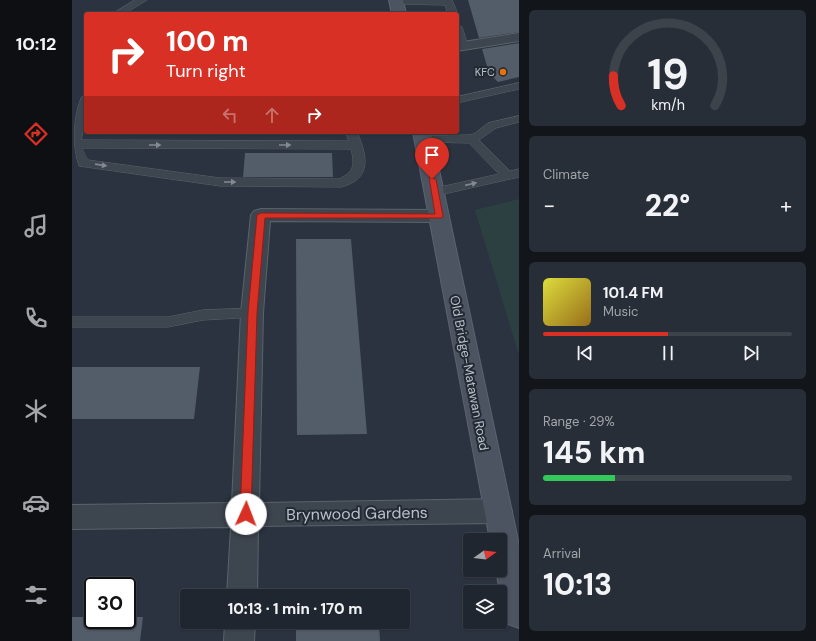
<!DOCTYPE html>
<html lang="en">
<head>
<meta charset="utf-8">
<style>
	:root { --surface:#20262f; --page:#282e37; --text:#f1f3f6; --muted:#a2a5aa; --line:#3d434b; --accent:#d93025 }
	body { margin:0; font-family:"DM Sans",sans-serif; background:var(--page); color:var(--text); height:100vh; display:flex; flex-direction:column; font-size:15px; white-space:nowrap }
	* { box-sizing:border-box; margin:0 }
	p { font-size:13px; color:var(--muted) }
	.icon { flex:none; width:22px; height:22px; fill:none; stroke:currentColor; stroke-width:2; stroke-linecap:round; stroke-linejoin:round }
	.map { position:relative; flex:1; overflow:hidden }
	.panel { display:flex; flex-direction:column; gap:10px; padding:10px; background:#12151a; width:297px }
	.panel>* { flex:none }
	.guide { position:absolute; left:12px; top:12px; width:375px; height:122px; border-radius:4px; box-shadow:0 1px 3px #0004,0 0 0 1px var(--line); background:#d93025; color:#fff; overflow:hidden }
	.needle { width:26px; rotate:76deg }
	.controls { position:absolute; left:391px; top:533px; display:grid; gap:8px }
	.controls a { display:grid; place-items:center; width:44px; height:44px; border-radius:4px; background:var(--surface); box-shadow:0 1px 3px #0004,0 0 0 1px var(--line); font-size:20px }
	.speed { position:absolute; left:12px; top:577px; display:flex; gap:8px; font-size:20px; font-weight:700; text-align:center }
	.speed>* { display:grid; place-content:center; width:52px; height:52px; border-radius:50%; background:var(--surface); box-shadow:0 1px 3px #0004,0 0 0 1px var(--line); line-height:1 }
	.speed .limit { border:2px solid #111; border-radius:6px; background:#fff; color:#111 }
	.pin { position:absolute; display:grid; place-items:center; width:34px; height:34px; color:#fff; margin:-41px -17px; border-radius:50% 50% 50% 0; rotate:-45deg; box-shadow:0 0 4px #0007 }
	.pin .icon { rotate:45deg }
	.me { position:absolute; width:44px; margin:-22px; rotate:2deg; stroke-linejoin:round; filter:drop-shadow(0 0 3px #0008) }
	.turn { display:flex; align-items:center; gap:14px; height:84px; padding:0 16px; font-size:18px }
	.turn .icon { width:52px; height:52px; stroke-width:2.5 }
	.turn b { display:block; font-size:28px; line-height:34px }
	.lanes { display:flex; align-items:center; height:38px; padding:0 16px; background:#0003; justify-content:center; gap:20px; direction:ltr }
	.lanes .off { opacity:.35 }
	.big { font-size:30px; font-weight:800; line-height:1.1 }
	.panel .widget { flex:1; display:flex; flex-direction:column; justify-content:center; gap:6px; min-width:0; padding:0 14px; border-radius:6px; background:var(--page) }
	.panel .dial { align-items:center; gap:0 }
	.dial svg { height:104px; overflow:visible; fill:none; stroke:var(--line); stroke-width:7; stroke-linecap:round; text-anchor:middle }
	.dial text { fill:var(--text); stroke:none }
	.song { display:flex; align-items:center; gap:12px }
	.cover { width:48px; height:48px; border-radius:6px; background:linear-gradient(135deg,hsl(60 70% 55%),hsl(40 70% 35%)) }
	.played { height:4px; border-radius:2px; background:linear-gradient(90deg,var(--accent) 50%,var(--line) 50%) }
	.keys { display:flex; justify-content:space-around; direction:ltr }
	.heat { display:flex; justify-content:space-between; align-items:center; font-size:22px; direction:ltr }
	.charge { height:6px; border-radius:3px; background:linear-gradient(90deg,#34c759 29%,var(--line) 0) }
	.trip { position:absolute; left:108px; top:589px; width:230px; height:40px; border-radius:4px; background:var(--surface); box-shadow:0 1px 3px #0004,0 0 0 1px var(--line); font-weight:800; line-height:40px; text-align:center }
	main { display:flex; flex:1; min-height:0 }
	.tab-bar { display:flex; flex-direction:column; width:72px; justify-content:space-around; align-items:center; background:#0d0f13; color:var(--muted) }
	.tab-bar .icon { width:28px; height:28px }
	.tab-bar .current { color:var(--accent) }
	.tab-bar b { font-size:18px; color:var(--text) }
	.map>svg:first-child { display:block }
</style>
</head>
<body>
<main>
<nav class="tab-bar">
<b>10:12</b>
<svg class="icon current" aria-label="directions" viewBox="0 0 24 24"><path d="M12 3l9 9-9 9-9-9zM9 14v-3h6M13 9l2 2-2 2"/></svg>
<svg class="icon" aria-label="music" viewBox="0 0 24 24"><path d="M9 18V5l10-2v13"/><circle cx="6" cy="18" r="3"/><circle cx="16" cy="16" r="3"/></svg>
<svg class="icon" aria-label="phone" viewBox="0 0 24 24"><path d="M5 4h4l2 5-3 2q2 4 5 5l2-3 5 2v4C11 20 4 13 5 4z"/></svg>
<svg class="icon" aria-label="climate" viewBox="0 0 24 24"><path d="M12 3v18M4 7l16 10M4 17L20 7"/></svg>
<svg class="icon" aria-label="car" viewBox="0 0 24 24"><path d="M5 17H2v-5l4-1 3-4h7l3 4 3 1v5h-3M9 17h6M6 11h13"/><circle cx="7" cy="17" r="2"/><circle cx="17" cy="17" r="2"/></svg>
<svg class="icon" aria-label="filters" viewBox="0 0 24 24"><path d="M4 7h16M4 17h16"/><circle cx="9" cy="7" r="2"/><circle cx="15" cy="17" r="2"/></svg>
</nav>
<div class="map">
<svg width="447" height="641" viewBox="0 0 447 641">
	<rect width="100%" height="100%" fill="#2a333f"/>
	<path fill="#2c4041" d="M447,199V355L403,210Z"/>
	<path fill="#535c69" d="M396,0H447V32L407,38Z
		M447,43V77L426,82L417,73L410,49Z
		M173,153H260L261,177H171Z
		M224,239H279L295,434L225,435Z
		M0,367H128L122,419H0Z
		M0,617H21V620H55V617H71L68,641H0Z
		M224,622H307L308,641H224Z"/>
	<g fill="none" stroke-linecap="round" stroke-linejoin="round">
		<defs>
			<path id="service" d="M63,0H75L52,14H40Z
				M321,0H380L386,14H376L373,5L325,4L322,3Z
				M385,24L390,27L396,46L395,48H387L386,46Z
				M447,83V89L385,103V97Z
				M14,95V119L9,140L277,141L273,132H285C295,155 301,179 269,187L148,186L7,166C0,145 1,119 9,98ZM10,148L279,149C283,165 282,172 267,179L148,178L16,160Z
				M447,116V122L424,128L407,140L438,171L447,169V177L363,196L359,195L357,192L359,189L427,174L397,143L352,142L346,138L348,136L395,135L402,134L416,123Z
				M180,308L185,309L187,313L185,317L131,320L96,327H0V317H96L131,310Z"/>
			<path id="minor" d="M447,33V41L385,51V43Z
				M189,209L367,210L374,212L377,216L374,220L367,222L198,221L191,313L187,503L426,499L436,503L440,511L436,519L426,523L186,526L185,596H155L159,527L0,529V505L160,503L169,313L179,215L182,211Z
				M153,622H183L182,641H152Z"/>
			<path id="secondary" d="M317,0H331L334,14H320Z
				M341,132H359L447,545V628L436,624L432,614L424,570H428V540H418Z"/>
		</defs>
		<use href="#service" stroke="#5b636c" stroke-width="1"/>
		<use href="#minor" stroke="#5b636c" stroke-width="2"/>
		<use href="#secondary" stroke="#5b636c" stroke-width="2"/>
		<use href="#service" fill="#3d454f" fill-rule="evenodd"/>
		<use href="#minor" fill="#3d454f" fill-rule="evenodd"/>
		<use href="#secondary" fill="#4c5461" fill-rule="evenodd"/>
	</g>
	<defs><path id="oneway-solid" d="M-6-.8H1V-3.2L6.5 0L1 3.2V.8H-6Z"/></defs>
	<g fill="#828992">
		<use href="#oneway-solid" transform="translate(83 145)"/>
		<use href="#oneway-solid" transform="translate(213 145)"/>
		<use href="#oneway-solid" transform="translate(29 165) rotate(8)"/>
		<use href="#oneway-solid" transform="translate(158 182)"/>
		<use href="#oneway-solid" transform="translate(399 184) rotate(-13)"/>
	</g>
	<path fill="#d93025" stroke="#8d1f18" d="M357,177L364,179L371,216L370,218H193L185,313L179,514L178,517L174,519L170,517L168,514L176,313L185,215L189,213L363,214Z"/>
	<circle fill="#e8710a" stroke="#222a34" stroke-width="1.5" cx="431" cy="72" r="4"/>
	<g text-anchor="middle" stroke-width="4" stroke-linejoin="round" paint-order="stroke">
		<g font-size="11" fill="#bac0c9" stroke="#222a34" text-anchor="end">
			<text x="423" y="76">KFC</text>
		</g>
		<g font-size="13" fill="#bac0c9" stroke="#222a34">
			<text transform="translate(398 373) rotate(79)" y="5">Old Bridge-Matawan Road</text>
		</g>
		<g font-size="16" fill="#bac0c9" stroke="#222a34">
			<text transform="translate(285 513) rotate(-1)" y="6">Brynwood Gardens</text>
		</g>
	</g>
</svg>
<div class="controls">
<a><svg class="needle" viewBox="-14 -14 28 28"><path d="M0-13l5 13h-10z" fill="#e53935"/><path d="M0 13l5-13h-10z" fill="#a2a5aa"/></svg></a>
<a><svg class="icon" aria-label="layers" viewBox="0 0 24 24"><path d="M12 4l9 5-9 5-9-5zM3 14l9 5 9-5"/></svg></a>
</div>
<div class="speed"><div class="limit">30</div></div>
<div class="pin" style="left:360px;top:179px;background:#d93025"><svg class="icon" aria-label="arrive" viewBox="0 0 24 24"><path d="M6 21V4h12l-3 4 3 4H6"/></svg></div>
<svg class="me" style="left:174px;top:514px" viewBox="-20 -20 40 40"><circle r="19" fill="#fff"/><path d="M0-13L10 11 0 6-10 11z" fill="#d93025"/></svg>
<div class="trip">10:13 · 1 min · 170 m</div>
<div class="guide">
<div class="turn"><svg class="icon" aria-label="right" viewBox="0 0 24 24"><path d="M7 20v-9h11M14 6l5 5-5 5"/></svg><div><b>100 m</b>Turn right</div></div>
<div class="lanes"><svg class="icon off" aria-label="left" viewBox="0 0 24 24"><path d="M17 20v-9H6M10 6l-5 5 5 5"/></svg><svg class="icon off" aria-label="ahead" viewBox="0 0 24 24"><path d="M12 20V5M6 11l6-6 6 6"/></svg><svg class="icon" aria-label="right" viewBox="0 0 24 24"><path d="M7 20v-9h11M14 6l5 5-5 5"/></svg></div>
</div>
</div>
<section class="panel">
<div class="widget dial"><svg viewBox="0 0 100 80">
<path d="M14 69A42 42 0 1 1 86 69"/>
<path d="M14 69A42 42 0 0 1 8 46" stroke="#d93025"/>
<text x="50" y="56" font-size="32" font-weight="700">19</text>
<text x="50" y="72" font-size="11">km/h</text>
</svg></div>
<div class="widget"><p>Climate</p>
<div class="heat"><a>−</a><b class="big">22°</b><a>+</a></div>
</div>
<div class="widget">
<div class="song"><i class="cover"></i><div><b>101.4 FM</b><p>Music</p></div></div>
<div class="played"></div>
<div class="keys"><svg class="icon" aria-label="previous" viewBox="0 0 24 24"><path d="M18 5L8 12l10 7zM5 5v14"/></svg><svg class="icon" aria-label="pause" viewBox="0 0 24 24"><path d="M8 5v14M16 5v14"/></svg><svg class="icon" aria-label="next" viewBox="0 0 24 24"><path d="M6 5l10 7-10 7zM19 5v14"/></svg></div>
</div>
<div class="widget"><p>Range · 29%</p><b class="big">145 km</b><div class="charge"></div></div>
<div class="widget"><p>Arrival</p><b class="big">10:13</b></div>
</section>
</main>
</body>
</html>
